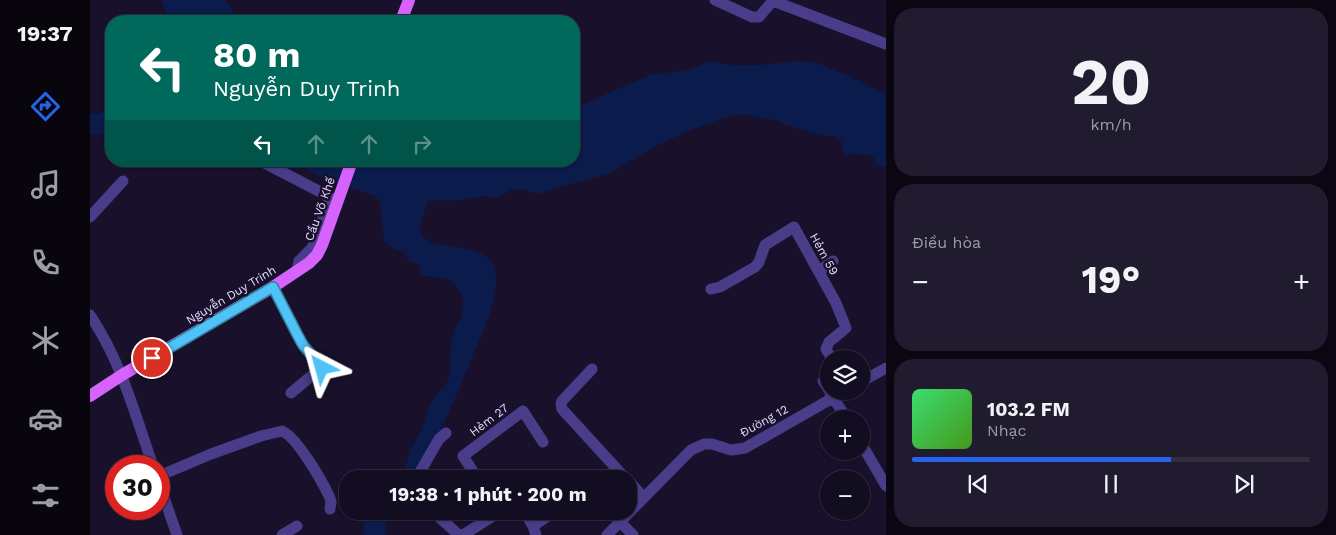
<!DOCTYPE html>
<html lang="vi">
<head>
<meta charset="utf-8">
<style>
	:root { --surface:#130d21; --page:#201b2e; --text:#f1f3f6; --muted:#9d9ca5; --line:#322d3f; --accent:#2563eb }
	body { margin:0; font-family:"Work Sans",sans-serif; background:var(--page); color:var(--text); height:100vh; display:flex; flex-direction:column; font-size:19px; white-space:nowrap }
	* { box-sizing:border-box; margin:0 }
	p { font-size:16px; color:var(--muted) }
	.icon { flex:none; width:28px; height:28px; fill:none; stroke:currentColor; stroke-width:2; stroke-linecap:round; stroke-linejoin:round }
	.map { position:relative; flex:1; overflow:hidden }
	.panel { display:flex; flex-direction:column; gap:8px; padding:8px; background:#0a0712; width:450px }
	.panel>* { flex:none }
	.banner { position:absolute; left:15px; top:15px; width:475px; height:152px; border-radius:20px; box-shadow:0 1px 4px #0004,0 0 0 1px var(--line); background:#00695c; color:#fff; overflow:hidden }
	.controls { position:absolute; left:730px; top:350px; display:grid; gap:10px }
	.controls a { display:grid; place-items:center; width:50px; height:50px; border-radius:50%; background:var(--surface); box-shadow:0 1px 4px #0004,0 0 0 1px var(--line); font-size:25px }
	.speed { position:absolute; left:15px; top:455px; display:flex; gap:10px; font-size:25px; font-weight:700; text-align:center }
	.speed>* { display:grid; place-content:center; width:65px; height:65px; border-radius:50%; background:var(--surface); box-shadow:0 1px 4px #0004,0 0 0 1px var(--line); line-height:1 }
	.speed .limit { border:8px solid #d22; background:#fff; color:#111 }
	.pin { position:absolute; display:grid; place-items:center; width:42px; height:42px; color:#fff; margin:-21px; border:2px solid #fff; border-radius:50%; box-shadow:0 1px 5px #0007 }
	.me { position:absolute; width:55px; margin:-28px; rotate:321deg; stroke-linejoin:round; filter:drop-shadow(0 0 4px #0008) }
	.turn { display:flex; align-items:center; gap:18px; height:105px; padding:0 25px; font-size:22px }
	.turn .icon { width:65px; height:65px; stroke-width:2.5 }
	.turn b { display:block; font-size:35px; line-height:42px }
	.lanes { display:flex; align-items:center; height:48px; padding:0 25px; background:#0003; justify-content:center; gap:25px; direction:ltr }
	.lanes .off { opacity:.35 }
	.big { font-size:38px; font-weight:700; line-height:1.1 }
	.panel .card { flex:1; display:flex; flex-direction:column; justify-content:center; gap:8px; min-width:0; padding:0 18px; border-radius:20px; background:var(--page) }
	.panel .dial { align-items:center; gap:0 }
	.dial b { font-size:65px; line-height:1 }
	.song { display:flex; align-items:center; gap:15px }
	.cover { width:60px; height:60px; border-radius:8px; background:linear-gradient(135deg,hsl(140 70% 55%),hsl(100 70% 35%)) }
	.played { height:5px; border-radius:2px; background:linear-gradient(90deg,var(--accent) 65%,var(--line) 65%) }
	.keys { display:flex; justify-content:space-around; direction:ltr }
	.heat { display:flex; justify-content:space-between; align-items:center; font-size:28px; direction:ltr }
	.trip { position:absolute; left:249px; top:470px; width:298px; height:50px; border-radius:20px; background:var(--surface); box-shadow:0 1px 4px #0004,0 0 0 1px var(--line); font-weight:700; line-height:50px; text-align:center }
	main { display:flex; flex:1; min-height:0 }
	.dock { display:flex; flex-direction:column; width:90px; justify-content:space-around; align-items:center; background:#08050d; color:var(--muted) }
	.dock .icon { width:35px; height:35px }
	.dock .current { color:var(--accent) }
	.dock b { font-size:22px; color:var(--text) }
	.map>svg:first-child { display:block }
</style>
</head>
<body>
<main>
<nav class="dock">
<b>19:37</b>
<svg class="icon current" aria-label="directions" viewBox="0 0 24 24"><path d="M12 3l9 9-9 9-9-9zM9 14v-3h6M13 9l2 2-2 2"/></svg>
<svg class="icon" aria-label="music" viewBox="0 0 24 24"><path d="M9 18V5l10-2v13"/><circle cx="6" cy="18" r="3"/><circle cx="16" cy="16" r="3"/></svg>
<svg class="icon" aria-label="phone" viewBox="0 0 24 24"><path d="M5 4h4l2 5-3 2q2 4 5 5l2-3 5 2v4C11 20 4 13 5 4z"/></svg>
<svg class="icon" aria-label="climate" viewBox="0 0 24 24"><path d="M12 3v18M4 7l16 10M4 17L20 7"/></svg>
<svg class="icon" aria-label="car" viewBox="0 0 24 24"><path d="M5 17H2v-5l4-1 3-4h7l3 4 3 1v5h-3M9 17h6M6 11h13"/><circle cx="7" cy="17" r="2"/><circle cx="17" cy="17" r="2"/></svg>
<svg class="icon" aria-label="filters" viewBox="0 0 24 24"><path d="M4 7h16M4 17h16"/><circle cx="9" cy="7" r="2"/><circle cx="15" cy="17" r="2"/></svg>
</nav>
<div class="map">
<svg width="796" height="535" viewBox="0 0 796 535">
	<rect width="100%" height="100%" fill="#19112c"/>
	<path fill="#0b1b4b" d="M71,0H136L148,21H81Z
		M624,61L631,64L643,65H669L708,61L725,62L759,76L796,94V167L789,166L784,163L785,160L781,155L754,154L751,141L747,137L725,134L694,124L686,120L674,119L659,115H643L601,130L572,143L518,174L477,185L448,194L432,189L421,190L407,198L392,196L373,200L338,201C335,209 328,227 331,234C337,252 395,240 404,267C412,293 393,332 383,355C372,382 361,410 347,436C340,450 330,465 322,479H306L315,469L321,448L330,433L340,405L347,394L355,386L360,376L361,343L364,331L371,319L373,308V298L365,285L360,281L353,278L329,275L330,269L329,265L318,260L314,252L304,249L294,241L290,202L285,196L238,180L199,161H484V108L560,75L599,70L618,62Z
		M21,109V133L0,135V114H7Z
		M271,511H302C295,518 296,526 296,535H273L274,527Z"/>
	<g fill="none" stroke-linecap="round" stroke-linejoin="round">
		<path stroke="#493d8a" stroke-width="11" d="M625,0L662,17H669L681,3L686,2L796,44
			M171,161L240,197L227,236L222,248L209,261L207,271
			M0,217L33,181
			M729,271L743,261
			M183,287L207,334L213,345L232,367L201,393
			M621,289L630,287L665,267L669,262L675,245L704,227L746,303L756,328L739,342L736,349L742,359
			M0,315C31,361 45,414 63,466
			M502,369L472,401L471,404L472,409L536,479
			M739,377L733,381L739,390
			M771,382L796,368
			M740,393L757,419
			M771,443L796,486
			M69,476L121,454L171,436L192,431C207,437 232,481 239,496L241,501L240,509
			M326,479L349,439L356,433
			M388,479L373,456L433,411L453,442
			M538,480L554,498
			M69,483L87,535
			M342,511L369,535
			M434,511L443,526L446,535
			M530,522L543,535
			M443,526L466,511
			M192,535L207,526
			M373,535L411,511
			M517,535L601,450L614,444H622L641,450L655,448L755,391"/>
		<path stroke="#d763ff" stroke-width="12" d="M311,21L319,0
			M0,396L32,375L183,287L219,263L227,255L232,245L262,161"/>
	</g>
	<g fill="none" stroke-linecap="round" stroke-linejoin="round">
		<defs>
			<path id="route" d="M62,358L183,287L207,334L213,345L232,368"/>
		</defs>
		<use href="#route" stroke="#337fa1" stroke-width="12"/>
		<use href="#route" stroke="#4fc3f7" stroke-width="9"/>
	</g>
	<g text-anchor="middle" stroke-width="5" stroke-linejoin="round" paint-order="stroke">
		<g font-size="12" fill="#e4dcff" stroke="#19112c">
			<text transform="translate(230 209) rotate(-70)" y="4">Cầu Võ Khế</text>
			<text transform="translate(734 254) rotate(61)" y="4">Hẻm 59</text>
			<text transform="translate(141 295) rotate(-31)" y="4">Nguyễn Duy Trinh</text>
			<text transform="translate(399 420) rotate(-37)" y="4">Hẻm 27</text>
			<text transform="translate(674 421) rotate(-29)" y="4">Đường 12</text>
		</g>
	</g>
</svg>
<div class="controls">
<a><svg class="icon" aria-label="layers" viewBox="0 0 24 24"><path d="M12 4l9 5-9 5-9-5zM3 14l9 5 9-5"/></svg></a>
<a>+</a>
<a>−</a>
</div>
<div class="speed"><div class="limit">30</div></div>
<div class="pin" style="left:62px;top:358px;background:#d93025"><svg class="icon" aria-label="arrive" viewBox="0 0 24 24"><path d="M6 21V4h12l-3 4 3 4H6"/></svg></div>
<svg class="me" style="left:232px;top:368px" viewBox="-20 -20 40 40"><path d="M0-17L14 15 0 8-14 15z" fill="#4fc3f7" stroke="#fff" stroke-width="4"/></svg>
<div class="trip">19:38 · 1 phút · 200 m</div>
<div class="banner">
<div class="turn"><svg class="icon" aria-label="left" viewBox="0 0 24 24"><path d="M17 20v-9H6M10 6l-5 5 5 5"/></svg><div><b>80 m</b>Nguyễn Duy Trinh</div></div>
<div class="lanes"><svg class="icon" aria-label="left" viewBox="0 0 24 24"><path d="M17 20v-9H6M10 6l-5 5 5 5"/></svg><svg class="icon off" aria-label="ahead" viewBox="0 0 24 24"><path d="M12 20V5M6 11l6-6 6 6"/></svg><svg class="icon off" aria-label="ahead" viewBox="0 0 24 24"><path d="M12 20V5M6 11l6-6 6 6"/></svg><svg class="icon off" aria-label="right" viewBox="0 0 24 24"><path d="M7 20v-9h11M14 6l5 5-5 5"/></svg></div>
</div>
</div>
<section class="panel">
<div class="card dial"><b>20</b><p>km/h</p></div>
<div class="card"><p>Điều hòa</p>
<div class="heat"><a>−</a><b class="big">19°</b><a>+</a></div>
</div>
<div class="card">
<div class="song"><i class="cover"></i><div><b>103.2 FM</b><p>Nhạc</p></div></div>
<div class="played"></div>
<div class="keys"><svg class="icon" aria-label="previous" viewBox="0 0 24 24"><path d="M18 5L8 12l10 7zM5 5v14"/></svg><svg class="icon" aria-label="pause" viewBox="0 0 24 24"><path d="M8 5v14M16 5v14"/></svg><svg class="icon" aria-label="next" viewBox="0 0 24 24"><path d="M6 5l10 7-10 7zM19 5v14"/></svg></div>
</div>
</section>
</main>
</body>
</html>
